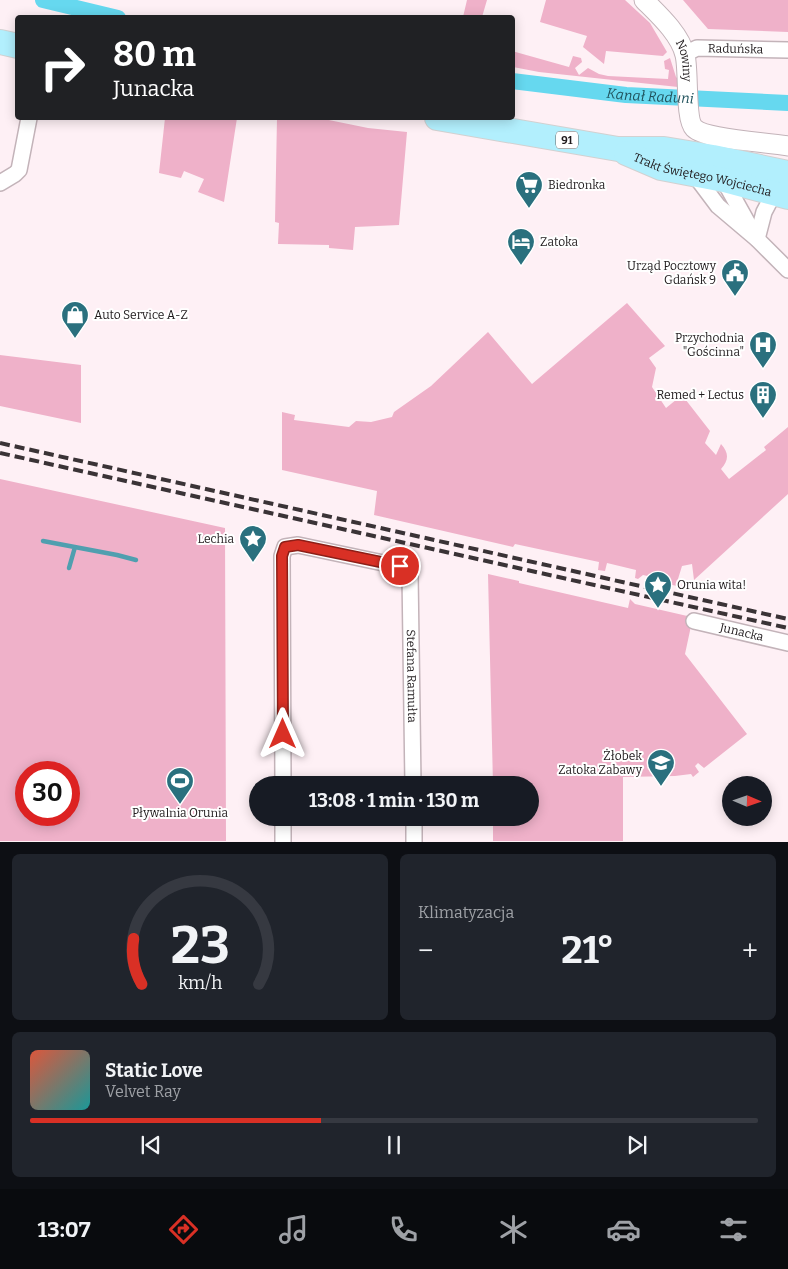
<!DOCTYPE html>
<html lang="pl">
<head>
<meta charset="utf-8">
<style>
	:root { --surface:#171b24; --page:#20242c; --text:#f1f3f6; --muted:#9ea1a6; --line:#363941; --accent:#d93025 }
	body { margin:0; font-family:Bitter,serif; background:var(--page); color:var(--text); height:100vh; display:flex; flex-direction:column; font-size:19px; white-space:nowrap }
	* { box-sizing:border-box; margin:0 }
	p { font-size:16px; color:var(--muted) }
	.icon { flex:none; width:28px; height:28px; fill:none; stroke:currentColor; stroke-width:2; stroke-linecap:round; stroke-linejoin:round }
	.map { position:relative; height:842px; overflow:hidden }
	.panel { display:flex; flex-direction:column; gap:12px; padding:12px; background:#0d0f14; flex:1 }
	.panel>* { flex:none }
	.hud { position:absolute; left:15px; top:15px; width:500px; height:105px; border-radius:5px; box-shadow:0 2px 12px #0003; background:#202124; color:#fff; overflow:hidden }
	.needle { width:32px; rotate:92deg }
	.fabs { position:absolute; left:722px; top:776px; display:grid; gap:10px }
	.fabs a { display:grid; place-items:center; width:50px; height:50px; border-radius:50%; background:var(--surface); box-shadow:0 2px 12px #0003; font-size:25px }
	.speed { position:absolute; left:15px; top:761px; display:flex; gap:10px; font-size:25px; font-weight:700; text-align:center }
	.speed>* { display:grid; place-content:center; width:65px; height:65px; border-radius:50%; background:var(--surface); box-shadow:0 2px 12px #0003; line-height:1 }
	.speed .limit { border:8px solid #d22; background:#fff; color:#111 }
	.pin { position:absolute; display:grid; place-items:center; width:42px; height:42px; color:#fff; margin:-21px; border:2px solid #fff; border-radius:50%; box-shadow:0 1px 5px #0007 }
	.me { position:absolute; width:55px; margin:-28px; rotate:0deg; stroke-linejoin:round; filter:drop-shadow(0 0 4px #0008) }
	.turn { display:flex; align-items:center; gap:18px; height:105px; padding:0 15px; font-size:22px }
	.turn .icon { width:65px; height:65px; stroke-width:2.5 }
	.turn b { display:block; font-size:35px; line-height:42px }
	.big { font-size:38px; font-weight:700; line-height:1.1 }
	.panel .tile { flex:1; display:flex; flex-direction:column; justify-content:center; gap:8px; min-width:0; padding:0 18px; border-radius:8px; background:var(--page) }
	.panel .dial { align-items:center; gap:0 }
	.dial svg { height:130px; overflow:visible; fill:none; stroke:var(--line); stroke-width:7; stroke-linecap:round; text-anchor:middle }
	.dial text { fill:var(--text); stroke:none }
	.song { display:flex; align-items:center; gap:15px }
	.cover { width:60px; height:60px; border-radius:8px; background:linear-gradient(135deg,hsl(10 70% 55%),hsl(180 70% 35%)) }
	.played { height:5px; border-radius:2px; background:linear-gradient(90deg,var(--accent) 40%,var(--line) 40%) }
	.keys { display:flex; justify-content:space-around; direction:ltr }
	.heat { display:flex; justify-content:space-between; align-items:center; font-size:28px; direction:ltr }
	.panel .tiles { flex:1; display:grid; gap:12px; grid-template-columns:1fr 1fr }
	.tile:last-child { grid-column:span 2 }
	.trip { position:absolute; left:249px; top:776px; width:290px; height:50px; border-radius:25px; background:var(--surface); box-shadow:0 2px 12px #0003; font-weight:700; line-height:50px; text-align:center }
	.menu { display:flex; height:80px; justify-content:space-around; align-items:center; background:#090b0e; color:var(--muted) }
	.menu .icon { width:35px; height:35px }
	.menu .selected { color:var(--accent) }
	.menu b { font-size:22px; color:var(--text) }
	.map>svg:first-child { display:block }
</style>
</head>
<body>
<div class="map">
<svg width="788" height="842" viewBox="0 0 788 842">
	<rect width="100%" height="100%" fill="#fef0f5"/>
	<path fill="#efb1c9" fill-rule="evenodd" d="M467,0H487L482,17H463Z
		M546,0H625L650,23L667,52L663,56L606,51L604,64L583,47L587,36L540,22Z
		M683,0H788V32L708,29Z
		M512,51L569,67L573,56L581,58L582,62L575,68L579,75L588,68L599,74L608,76L668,79L669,70L665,69L664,61L670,58L676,77L678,79V87L539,72L513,67Z
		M165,118H237L224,202L198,192L204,179L184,171L181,178L159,173Z
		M277,118H319L368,128L407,132L399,225L355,227L353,250L329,248V245L278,244L279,223L275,222Z
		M627,303L665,346L649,358L656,368L652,387L666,408L682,395L710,431L705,443L716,455L721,444C729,453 729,460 721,469L729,479L766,450L764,447L788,427V494L694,580L692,564L682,566L678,579L682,587L653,581L652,577L643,575L638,579L635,578L636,570L607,563L605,571L598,570L599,562L515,544L513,547L374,515L377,491L282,470V412L295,415L294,420L349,427L356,421L371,422L392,417L394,412L431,386L488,332L532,384Z
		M0,355L81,365V423L0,406Z
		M0,479L225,528L226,841H0ZM26,772H69V815H26Z
		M488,574L519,581V583L628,608L630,599L635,604L696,618L691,626L685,654L747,734L704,768L698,763L695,766L699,772L693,777L691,774L675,776L623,777V841H493V818H530V785H493Z"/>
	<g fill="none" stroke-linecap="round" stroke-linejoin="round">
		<path stroke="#509faf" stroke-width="4.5" d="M43,541L117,555L136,560
			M69,568L75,547"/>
		<g stroke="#66d8ef" stroke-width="16">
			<path d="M43,0L118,18"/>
			<path id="s1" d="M512,81L626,95L788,103"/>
		</g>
		<defs>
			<g id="minor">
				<path id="s2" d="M685,54L697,48L788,50"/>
				<path d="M694,174L718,206L757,239L788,270"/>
				<path d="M722,177L751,229"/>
				<path d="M0,183L15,174L19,170L29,118"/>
				<path d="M757,239L764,212L774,193"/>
				<path id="s3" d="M694,621L788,643"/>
				<path id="s4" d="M283,785L282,556L285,547L298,545L407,568L410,573L413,785"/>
				<path d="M283,818V842"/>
				<path d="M414,818V842"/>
			</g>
			<g id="tertiary">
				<path id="s5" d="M644,0C659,15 680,34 685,55C689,70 685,119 694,128C706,140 768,142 788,146"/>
			</g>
			<g id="primary">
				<path d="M0,42L18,46"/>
				<path d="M437,118L618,149H664L713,157L788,173"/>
				<path id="s6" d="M626,153L661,168L724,180L788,197"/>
			</g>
		</defs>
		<use href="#minor" stroke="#c3b3b9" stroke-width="18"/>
		<use href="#tertiary" stroke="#c3b3b9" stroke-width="21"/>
		<use href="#primary" stroke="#d2d1d1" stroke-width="26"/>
		<use href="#minor" stroke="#fff" stroke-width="15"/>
		<use href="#tertiary" stroke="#fff" stroke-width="19"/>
		<use href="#primary" stroke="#b2effd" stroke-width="24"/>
		<path stroke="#3a3336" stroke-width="4" stroke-dasharray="10 5" stroke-linecap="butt" d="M0,443L788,619
			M0,453L788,628"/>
	</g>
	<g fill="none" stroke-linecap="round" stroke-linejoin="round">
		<defs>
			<path id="route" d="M283,734L282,556L285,547L298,545L400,566"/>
		</defs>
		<use href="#route" stroke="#8d1f18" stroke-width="12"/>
		<use href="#route" stroke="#d93025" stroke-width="9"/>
	</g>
	<defs>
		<symbol id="supermarket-pin" viewBox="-11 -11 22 30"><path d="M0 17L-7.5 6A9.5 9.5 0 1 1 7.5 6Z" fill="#2a707e" stroke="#fff"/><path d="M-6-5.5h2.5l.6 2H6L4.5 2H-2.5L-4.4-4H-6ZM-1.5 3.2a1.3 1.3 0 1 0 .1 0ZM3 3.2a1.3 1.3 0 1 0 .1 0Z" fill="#fff"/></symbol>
		<symbol id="hotel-pin" viewBox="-11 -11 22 30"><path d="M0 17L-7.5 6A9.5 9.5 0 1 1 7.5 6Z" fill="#2a707e" stroke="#fff"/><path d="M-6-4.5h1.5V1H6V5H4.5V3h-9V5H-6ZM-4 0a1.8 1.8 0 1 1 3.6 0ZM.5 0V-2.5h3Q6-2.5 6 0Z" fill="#fff"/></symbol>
		<symbol id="civic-pin" viewBox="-11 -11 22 30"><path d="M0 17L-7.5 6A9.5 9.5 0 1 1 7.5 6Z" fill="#2a707e" stroke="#fff"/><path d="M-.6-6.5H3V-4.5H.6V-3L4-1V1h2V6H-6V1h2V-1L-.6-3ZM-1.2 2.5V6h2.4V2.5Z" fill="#fff"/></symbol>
		<symbol id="shop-pin" viewBox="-11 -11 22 30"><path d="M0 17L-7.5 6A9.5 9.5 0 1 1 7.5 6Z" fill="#2a707e" stroke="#fff"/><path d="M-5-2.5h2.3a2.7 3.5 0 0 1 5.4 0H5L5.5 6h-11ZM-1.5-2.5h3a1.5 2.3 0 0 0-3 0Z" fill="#fff"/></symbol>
		<symbol id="hospital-pin" viewBox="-11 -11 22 30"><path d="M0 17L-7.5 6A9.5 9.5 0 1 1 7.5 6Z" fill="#2a707e" stroke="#fff"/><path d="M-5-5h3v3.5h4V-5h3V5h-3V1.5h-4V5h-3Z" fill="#fff"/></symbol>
		<symbol id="building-pin" viewBox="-11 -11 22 30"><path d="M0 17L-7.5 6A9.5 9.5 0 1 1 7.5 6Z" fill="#2a707e" stroke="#fff"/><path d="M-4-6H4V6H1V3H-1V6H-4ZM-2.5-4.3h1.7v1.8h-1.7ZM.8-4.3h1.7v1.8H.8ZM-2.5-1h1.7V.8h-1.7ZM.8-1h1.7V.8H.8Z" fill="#fff"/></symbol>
		<symbol id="sight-pin" viewBox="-11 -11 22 30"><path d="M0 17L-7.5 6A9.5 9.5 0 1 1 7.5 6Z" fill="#2a707e" stroke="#fff"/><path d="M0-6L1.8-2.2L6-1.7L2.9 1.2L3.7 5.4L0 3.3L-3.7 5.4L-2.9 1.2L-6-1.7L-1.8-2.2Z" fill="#fff"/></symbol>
		<symbol id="school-pin" viewBox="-11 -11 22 30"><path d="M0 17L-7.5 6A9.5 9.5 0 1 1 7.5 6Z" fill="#2a707e" stroke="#fff"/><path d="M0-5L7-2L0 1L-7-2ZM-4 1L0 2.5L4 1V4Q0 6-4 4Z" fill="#fff"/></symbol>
		<symbol id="stadium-pin" viewBox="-11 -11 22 30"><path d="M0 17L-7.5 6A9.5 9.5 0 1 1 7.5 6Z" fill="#2a707e" stroke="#fff"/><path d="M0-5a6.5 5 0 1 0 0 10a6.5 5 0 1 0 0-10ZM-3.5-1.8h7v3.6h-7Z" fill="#fff"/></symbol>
	</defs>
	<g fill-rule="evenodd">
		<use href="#supermarket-pin" x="513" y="169" width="32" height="43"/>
		<use href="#hotel-pin" x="505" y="226" width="32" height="43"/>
		<use href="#civic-pin" x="719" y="257" width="32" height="43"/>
		<use href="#shop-pin" x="59" y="299" width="32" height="43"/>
		<use href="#hospital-pin" x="747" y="329" width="32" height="43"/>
		<use href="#building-pin" x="747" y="379" width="32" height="43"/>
		<use href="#sight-pin" x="237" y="523" width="32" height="43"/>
		<use href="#sight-pin" x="642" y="569" width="32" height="43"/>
		<use href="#school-pin" x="645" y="747" width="32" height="43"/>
		<use href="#stadium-pin" x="164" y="765" width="32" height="43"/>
	</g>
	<g text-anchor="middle" stroke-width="4" stroke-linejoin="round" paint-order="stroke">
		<rect fill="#fff" stroke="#625e5f" stroke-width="1" x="556" y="131.5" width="22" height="17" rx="4"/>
		<g font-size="11" font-weight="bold" fill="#1e191b">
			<text x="567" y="144">91</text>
		</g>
		<g font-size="12" fill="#1e191b" stroke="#fff">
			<text dy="4" stroke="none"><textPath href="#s2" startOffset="52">Raduńska</textPath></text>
			<text dy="4" stroke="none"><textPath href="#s5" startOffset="75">Nowiny</textPath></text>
			<text dy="4" stroke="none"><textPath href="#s6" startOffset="80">Trakt Świętego Wojciecha</textPath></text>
			<text dy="4" stroke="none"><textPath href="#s3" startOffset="49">Junacka</textPath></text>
			<text dy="4" stroke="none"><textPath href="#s4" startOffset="472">Stefana Ramułta</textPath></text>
		</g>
		<g font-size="12" fill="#1e191b" stroke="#fff" text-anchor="end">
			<text x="548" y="189" text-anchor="start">Biedronka</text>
			<text x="540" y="246" text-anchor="start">Zatoka</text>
			<text x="716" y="270">Urząd Pocztowy<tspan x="716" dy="14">Gdańsk 9</tspan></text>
			<text x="94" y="319" text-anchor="start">Auto Service A-Z</text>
			<text x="744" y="342">Przychodnia<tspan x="744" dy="14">"Gościnna"</tspan></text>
			<text x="744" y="399">Remed + Lectus</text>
			<text x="234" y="543">Lechia</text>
			<text x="677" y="589" text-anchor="start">Orunia wita!</text>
			<text x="642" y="760">Żłobek<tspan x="642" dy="14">Zatoka Zabawy</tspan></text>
			<text x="180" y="817" text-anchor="middle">Pływalnia Orunia</text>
		</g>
		<g font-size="14" font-style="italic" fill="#1f515b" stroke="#fff">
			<text dy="5" stroke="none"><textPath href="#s1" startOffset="139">Kanał Raduni</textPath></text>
		</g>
	</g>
</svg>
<div class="fabs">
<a><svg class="needle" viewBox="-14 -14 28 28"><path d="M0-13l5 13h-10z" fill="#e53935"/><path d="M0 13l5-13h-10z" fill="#9ea1a6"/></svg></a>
</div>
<div class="speed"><div class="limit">30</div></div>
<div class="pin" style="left:400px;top:566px;background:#d93025"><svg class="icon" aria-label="arrive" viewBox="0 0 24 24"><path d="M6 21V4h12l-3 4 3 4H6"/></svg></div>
<svg class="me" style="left:283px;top:734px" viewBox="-20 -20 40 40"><path d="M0-17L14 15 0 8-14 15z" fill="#d93025" stroke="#fff" stroke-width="4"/></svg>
<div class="trip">13:08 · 1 min · 130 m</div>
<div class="hud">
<div class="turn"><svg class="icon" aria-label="right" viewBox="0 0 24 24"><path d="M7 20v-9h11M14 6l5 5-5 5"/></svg><div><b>80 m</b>Junacka</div></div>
</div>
</div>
<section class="panel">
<div class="tiles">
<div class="tile dial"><svg viewBox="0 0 100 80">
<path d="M14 69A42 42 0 1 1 86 69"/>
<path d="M14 69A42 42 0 0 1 9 41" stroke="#d93025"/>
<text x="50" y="56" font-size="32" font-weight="700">23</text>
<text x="50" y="72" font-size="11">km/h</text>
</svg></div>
<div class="tile"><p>Klimatyzacja</p>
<div class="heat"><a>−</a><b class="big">21°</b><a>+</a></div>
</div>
<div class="tile">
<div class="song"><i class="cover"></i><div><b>Static Love</b><p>Velvet Ray</p></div></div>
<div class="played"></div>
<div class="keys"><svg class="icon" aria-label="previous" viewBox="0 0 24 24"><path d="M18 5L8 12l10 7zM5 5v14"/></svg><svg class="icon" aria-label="pause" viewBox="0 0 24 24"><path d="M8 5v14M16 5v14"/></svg><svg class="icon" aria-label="next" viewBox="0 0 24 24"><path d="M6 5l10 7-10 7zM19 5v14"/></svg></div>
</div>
</div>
</section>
<nav class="menu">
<b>13:07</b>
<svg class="icon selected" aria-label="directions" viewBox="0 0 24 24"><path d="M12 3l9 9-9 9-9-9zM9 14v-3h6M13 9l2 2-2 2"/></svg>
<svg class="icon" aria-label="music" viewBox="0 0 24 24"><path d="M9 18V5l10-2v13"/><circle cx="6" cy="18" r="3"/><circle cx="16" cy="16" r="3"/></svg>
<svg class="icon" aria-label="phone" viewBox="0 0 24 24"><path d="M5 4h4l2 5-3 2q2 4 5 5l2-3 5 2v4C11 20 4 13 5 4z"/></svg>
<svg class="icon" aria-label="climate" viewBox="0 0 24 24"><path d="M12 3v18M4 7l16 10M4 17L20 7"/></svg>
<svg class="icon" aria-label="car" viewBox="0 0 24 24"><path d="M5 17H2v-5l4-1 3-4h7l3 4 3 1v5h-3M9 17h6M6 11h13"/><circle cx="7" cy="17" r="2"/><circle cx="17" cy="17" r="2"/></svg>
<svg class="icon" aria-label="filters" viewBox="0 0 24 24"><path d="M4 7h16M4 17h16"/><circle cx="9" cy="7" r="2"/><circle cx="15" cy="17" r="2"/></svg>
</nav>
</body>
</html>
